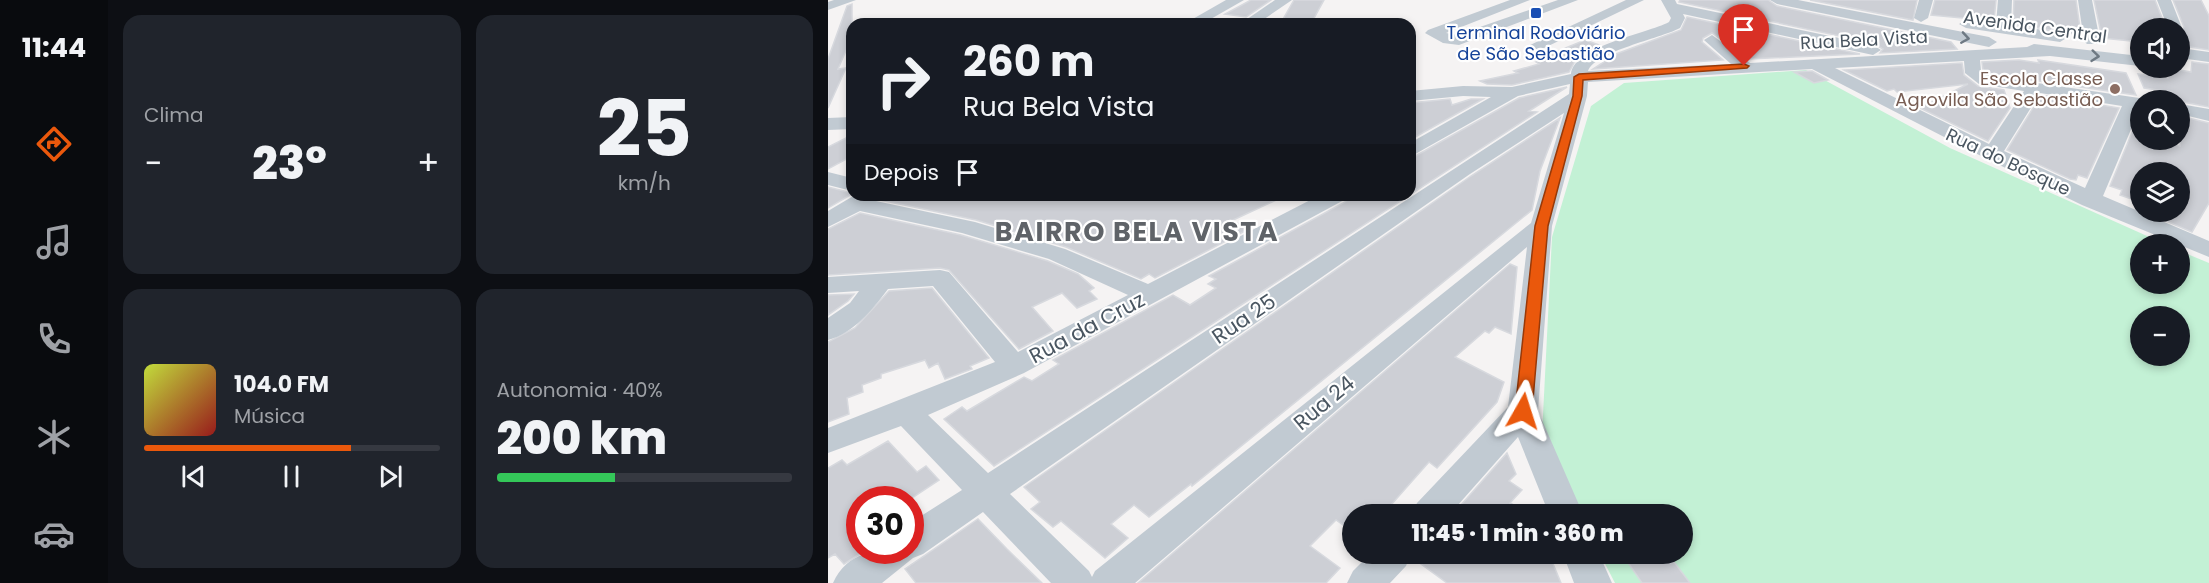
<!DOCTYPE html>
<html lang="pt">
<head>
<meta charset="utf-8">
<style>
	:root { --surface:#171b24; --page:#20242c; --text:#f1f3f6; --muted:#9ea1a6; --line:#363941; --accent:#ea580c }
	body { margin:0; font-family:Poppins,sans-serif; background:var(--page); color:var(--text); height:100vh; display:flex; flex-direction:column; font-size:22px; white-space:nowrap }
	* { box-sizing:border-box; margin:0 }
	p { font-size:20px; color:var(--muted) }
	.icon { flex:none; width:33px; height:33px; fill:none; stroke:currentColor; stroke-width:2; stroke-linecap:round; stroke-linejoin:round }
	.map { position:relative; flex:1; overflow:hidden }
	.sheet { display:flex; flex-direction:column; gap:15px; padding:15px; background:#0d0f14; width:720px }
	.sheet>* { flex:none }
	.banner { position:absolute; left:18px; top:18px; width:570px; height:183px; border-radius:18px; box-shadow:0 3px 9px #0003; background:#171b24; color:var(--text); overflow:hidden }
	.controls { position:absolute; left:1302px; top:18px; display:grid; gap:12px }
	.controls a { display:grid; place-items:center; width:60px; height:60px; border-radius:50%; background:var(--surface); box-shadow:0 3px 9px #0003; font-size:30px }
	.speed { position:absolute; left:18px; top:486px; display:flex; gap:12px; font-size:30px; font-weight:700; text-align:center }
	.speed>* { display:grid; place-content:center; width:78px; height:78px; border-radius:50%; background:var(--surface); box-shadow:0 3px 9px #0003; line-height:1 }
	.speed .limit { border:9px solid #d22; background:#fff; color:#111 }
	.pin { position:absolute; display:grid; place-items:center; width:51px; height:51px; color:#fff; margin:-62px -26px; border-radius:50% 50% 50% 0; rotate:-45deg; box-shadow:0 0 6px #0007 }
	.pin .icon { rotate:45deg }
	.me { position:absolute; width:66px; margin:-33px; rotate:6deg; stroke-linejoin:round; filter:drop-shadow(0 0 4px #0008) }
	.turn { display:flex; align-items:center; gap:21px; height:126px; padding:0 18px; font-size:27px }
	.turn .icon { width:78px; height:78px; stroke-width:2.5 }
	.turn b { display:block; font-size:42px; line-height:51px }
	.then { display:flex; align-items:center; height:57px; padding:0 18px; background:#0003; gap:12px; font-size:22px }
	.big { font-size:45px; font-weight:800; line-height:1.1 }
	.sheet .widget { flex:1; display:flex; flex-direction:column; justify-content:center; gap:9px; min-width:0; padding:0 21px; border-radius:18px; background:var(--page) }
	.sheet .dial { align-items:center; gap:0 }
	.dial b { font-size:78px; line-height:1 }
	.song { display:flex; align-items:center; gap:18px }
	.cover { width:72px; height:72px; border-radius:9px; background:linear-gradient(135deg,hsl(70 70% 55%),hsl(0 70% 35%)) }
	.played { height:6px; border-radius:3px; background:linear-gradient(90deg,var(--accent) 70%,var(--line) 70%) }
	.keys { display:flex; justify-content:space-around; direction:ltr }
	.heat { display:flex; justify-content:space-between; align-items:center; font-size:33px; direction:ltr }
	.charge { height:9px; border-radius:4px; background:linear-gradient(90deg,#34c759 40%,var(--line) 0) }
	.sheet .tiles { flex:1; display:grid; gap:15px; grid-template-columns:repeat(2,1fr) }
	.trip { position:absolute; left:514px; top:504px; width:351px; height:60px; border-radius:30px; background:var(--surface); box-shadow:0 3px 9px #0003; font-weight:800; line-height:60px; text-align:center }
	main { display:flex; flex:1; min-height:0 }
	.tab-bar { display:flex; flex-direction:column; width:108px; justify-content:space-around; align-items:center; background:#090b0e; color:var(--muted) }
	.tab-bar .icon { width:42px; height:42px }
	.tab-bar .selected { color:var(--accent) }
	.tab-bar b { font-size:27px; color:var(--text) }
	.map>svg:first-child { display:block }
</style>
</head>
<body>
<main>
<nav class="tab-bar">
<b>11:44</b>
<svg class="icon selected" aria-label="directions" viewBox="0 0 24 24"><path d="M12 3l9 9-9 9-9-9zM9 14v-3h6M13 9l2 2-2 2"/></svg>
<svg class="icon" aria-label="music" viewBox="0 0 24 24"><path d="M9 18V5l10-2v13"/><circle cx="6" cy="18" r="3"/><circle cx="16" cy="16" r="3"/></svg>
<svg class="icon" aria-label="phone" viewBox="0 0 24 24"><path d="M5 4h4l2 5-3 2q2 4 5 5l2-3 5 2v4C11 20 4 13 5 4z"/></svg>
<svg class="icon" aria-label="climate" viewBox="0 0 24 24"><path d="M12 3v18M4 7l16 10M4 17L20 7"/></svg>
<svg class="icon" aria-label="car" viewBox="0 0 24 24"><path d="M5 17H2v-5l4-1 3-4h7l3 4 3 1v5h-3M9 17h6M6 11h13"/><circle cx="7" cy="17" r="2"/><circle cx="17" cy="17" r="2"/></svg>
</nav>
<section class="sheet">
<div class="tiles">
<div class="widget"><p>Clima</p>
<div class="heat"><a>−</a><b class="big">23°</b><a>+</a></div>
</div>
<div class="widget dial"><b>25</b><p>km/h</p></div>
<div class="widget">
<div class="song"><i class="cover"></i><div><b>104.0 FM</b><p>Música</p></div></div>
<div class="played"></div>
<div class="keys"><svg class="icon" aria-label="previous" viewBox="0 0 24 24"><path d="M18 5L8 12l10 7zM5 5v14"/></svg><svg class="icon" aria-label="pause" viewBox="0 0 24 24"><path d="M8 5v14M16 5v14"/></svg><svg class="icon" aria-label="next" viewBox="0 0 24 24"><path d="M6 5l10 7-10 7zM19 5v14"/></svg></div>
</div>
<div class="widget"><p>Autonomia · 40%</p><b class="big">200 km</b><div class="charge"></div></div>
</div>
</section>
<div class="map">
<svg width="1381" height="583" viewBox="0 0 1381 583">
	<rect width="100%" height="100%" fill="#f5f3f3"/>
	<path fill="#c3f1d5" fill-rule="evenodd" d="M978,70L1122,148L1337,244H1312V284H1352V251L1381,263V583H787L772,554H855V514H753L714,435L724,237L763,106L796,83ZM1312,316H1352V356H1312Z"/>
	<path fill="#cdcfd5" stroke="#d7d9de" stroke-width="1.5" d="M423,0H443L418,17L397,14Z
		M466,0H496L485,20L454,21Z
		M852,0H940L949,6L1123,42L1129,49L1052,53L1055,49L1045,43L851,2Z
		M982,0H1089L1085,20Z
		M1107,0H1168L1166,21L1103,15Z
		M1186,0H1248L1253,35L1185,24Z
		M1266,0H1327L1338,28H1312V42L1274,38Z
		M1345,0H1373L1381,16V50L1362,47L1353,33L1356,27Z
		M24,4V37L10,69L18,68L0,108V59L19,6Z
		M859,17L1032,54L921,59L884,33L875,38L874,42L895,60L765,69L788,54L853,30Z
		M757,40L771,45L755,54L746,63L741,72L684,85L659,84L652,81L690,73L686,71L711,64L708,62L721,57L718,56Z
		M1191,60L1211,63L1210,60L1298,73L1308,95L1163,74L1155,70L1154,62Z
		M1364,62L1381,64V107L1345,100L1344,92L1316,88L1310,74L1340,78V68L1363,72Z
		M1134,63L1136,75L1150,86L1176,90L1182,108L1160,141L1092,108L1140,84L1069,92L1066,89L1059,91L1016,70Z
		M984,71L1000,80L986,83L966,72Z
		M739,87L701,111L709,112L166,466L116,419L134,407L139,411L196,377L204,381L231,364L225,360L345,295L362,305L388,288L380,284L388,279L381,276L517,202L524,195H582V159L691,98Z
		M1213,95L1291,108L1259,178L1250,175L1248,180L1242,179L1179,150Z
		M622,99L624,105L643,99H655L582,140V103Z
		M1312,113V140H1328L1352,146V116L1381,123V203L1364,232L1317,212H1352V172H1312V202L1292,195L1294,190L1282,186Z
		M732,118L712,171L704,210L364,486L363,484L321,517L306,505L283,524L300,538L277,558L233,521L225,527L203,509L212,502L196,487L643,176Z
		M24,135V156L0,169V147Z
		M0,187L24,193V194L0,208Z
		M55,195H459L403,221L423,228L327,278L321,274L313,279L238,247L148,220L52,200Z
		M32,213L133,235L220,261L250,274L266,288L261,291L269,299L249,308L234,293L204,307L225,331L191,349L121,270L112,268L0,275V229Z
		M682,264L689,267L683,334L667,327L661,333L657,331L627,357L676,382L669,402L609,468L601,462L555,514H525V532L508,520L482,546L512,568L498,583H310Z
		M104,288L161,358L142,366L144,369L117,379L110,363L101,368L97,360L53,374V378L34,385L35,392L19,398L21,414L0,422V342L27,328L61,291Z
		M26,294L20,301L0,315V295Z
		M60,441L89,472L98,466L111,480L81,500H32V554L16,564L7,554L0,558V468L14,460L19,465Z
		M679,453L688,474L681,481L694,490L682,503L703,514H625Z
		M150,519L179,549L214,583H88L77,569Z
		M595,554H721L733,583H619L589,561Z
		M814,554H840L862,583H814L799,561Z"/>
	<g fill="none" stroke-linecap="round" stroke-linejoin="round">
		<path fill="#c1cad2" fill-rule="evenodd" d="M6,0H28L0,10V2Z
			M398,0H416L374,24H356Z
			M447,0H464L429,24H412Z
			M682,0H702L618,33L629,35L730,0H750L631,45L615,43L597,33L600,30Z
			M798,0H816L714,49H702L700,46Z
			M833,0H847L849,4L1045,45L1053,50L1045,55L855,14L857,18L852,28C831,39 768,51 760,71L903,64L876,40L884,35L922,63L1199,47L1206,44L1312,56V66L1222,56L1152,60L1153,71L1162,76L1318,99L1312,100V108L1275,196L1381,241V257L1254,205L1157,158L984,69L760,82L759,96L724,226L710,411L755,514H721L690,437L622,514H584L589,503L680,407L699,247L307,583H223L155,512L95,554L85,558L54,583H5C21,549 50,550 82,550V523L134,490L73,426L0,453V428L167,362L105,286L60,289C44,310 26,333 0,340V318L22,303L31,291L0,293V277L112,270L121,272L190,352L300,295L221,259L134,233L32,211L0,227V211L27,195H53L48,201L147,222L237,249L320,284L492,195H519L516,200L196,373L100,415L160,473L741,94L742,84L690,96L582,157V143L663,97L635,96L582,101V91L635,86L684,87L743,74C746,46 818,34 841,22L843,18ZM1136,61L1137,73L1151,84L1196,91L1161,144L1007,68ZM1212,93L1294,106L1257,188L1176,151ZM736,113L703,223L267,571L264,577L261,571L182,494L642,174Z
			M942,0H970L1161,37L1169,42L1161,47L949,4Z
			M1091,0H1105L1100,18L1093,22L1086,18Z
			M1170,0H1184L1183,26L1232,32L1240,37L1232,42L1138,28L1131,24L1138,20L1168,24Z
			M1250,0H1264L1272,41L1269,44H1259L1256,41Z
			M1329,0H1343L1354,28L1352,31V28H1340Z
			M1352,48L1381,52V62L1352,58Z
			M1352,104L1381,109V121L1352,114Z
			M24,117V129L0,130V118Z
			M0,172L24,178V191L0,185Z
			M542,554H583L578,566L562,583H519L525,571Z
			M735,554H771L784,583H746Z"/>
	</g>
	<defs><path id="oneway-chevron" d="M-2-3.5L2.5 0L-2 3.5" fill="none" stroke-width="1.6" stroke-linecap="round" stroke-linejoin="round" transform="scale(1.5)"/></defs>
	<g stroke="#6e7983">
		<use href="#oneway-chevron" transform="translate(1137 38) rotate(9)"/>
		<use href="#oneway-chevron" transform="translate(1267 56) rotate(6)"/>
	</g>
	<path fill="#ea580c" stroke="#983908" stroke-width="1.5" d="M916,64L921,66L919,68L755,80L754,96L720,226L704,411L701,415H690L687,411L707,226L745,96L746,77L751,74Z"/>
	<rect fill="#1a4fb4" stroke="#fff" stroke-width="2" x="702" y="7" width="12" height="12" rx="3"/>
	<circle fill="#8d6e63" stroke="#fff" stroke-width="2" cx="1287" cy="89" r="6"/>
	<g text-anchor="middle" stroke-width="4.5" stroke-linejoin="round" paint-order="stroke">
		<g font-size="18" fill="#4a5661" stroke="#fff">
			<text transform="translate(1207 27) rotate(8)" y="6">Avenida Central</text>
			<text transform="translate(1036 40) rotate(-3)" y="6">Rua Bela Vista</text>
			<text transform="translate(1180 162) rotate(25)" y="6">Rua do Bosque</text>
		</g>
		<g font-size="18" fill="#164399" stroke="#fff">
			<text x="708" y="39">Terminal Rodoviário<tspan x="708" dy="21">de São Sebastião</tspan></text>
		</g>
		<g font-size="18" fill="#785e54" stroke="#fff" text-anchor="end">
			<text x="1275" y="85">Escola Classe<tspan x="1275" dy="21">Agrovila São Sebastião</tspan></text>
		</g>
		<g font-size="21" fill="#4a5661" stroke="#fff">
			<text transform="translate(416 319) rotate(-34)" y="7">Rua 25</text>
			<text transform="translate(259 328) rotate(-28)" y="7">Rua da Cruz</text>
			<text transform="translate(496 403) rotate(-40)" y="7">Rua 24</text>
		</g>
		<g font-size="27" font-weight="bold" letter-spacing="1.5" fill="#5f6368" stroke="#fff">
			<text x="309" y="241">BAIRRO BELA VISTA</text>
		</g>
	</g>
</svg>
<div class="controls">
<a><svg class="icon" aria-label="sound" viewBox="0 0 24 24"><path d="M4 9h4l5-4v14l-5-4H4zM17 9q2 3 0 6"/></svg></a>
<a><svg class="icon" aria-label="search" viewBox="0 0 24 24"><circle cx="10" cy="10" r="6"/><path d="M15 15l6 6"/></svg></a>
<a><svg class="icon" aria-label="layers" viewBox="0 0 24 24"><path d="M12 4l9 5-9 5-9-5zM3 14l9 5 9-5"/></svg></a>
<a>+</a>
<a>−</a>
</div>
<div class="speed"><div class="limit">30</div></div>
<div class="pin" style="left:916px;top:66px;background:#d93025"><svg class="icon" aria-label="arrive" viewBox="0 0 24 24"><path d="M6 21V4h12l-3 4 3 4H6"/></svg></div>
<svg class="me" style="left:695px;top:411px" viewBox="-20 -20 40 40"><path d="M0-17L14 15 0 8-14 15z" fill="#ea580c" stroke="#fff" stroke-width="4"/></svg>
<div class="trip">11:45 · 1 min · 360 m</div>
<div class="banner">
<div class="turn"><svg class="icon" aria-label="right" viewBox="0 0 24 24"><path d="M7 20v-9h11M14 6l5 5-5 5"/></svg><div><b>260 m</b>Rua Bela Vista</div></div>
<div class="then">Depois<svg class="icon" aria-label="arrive" viewBox="0 0 24 24"><path d="M6 21V4h12l-3 4 3 4H6"/></svg></div>
</div>
</div>
</main>
</body>
</html>
